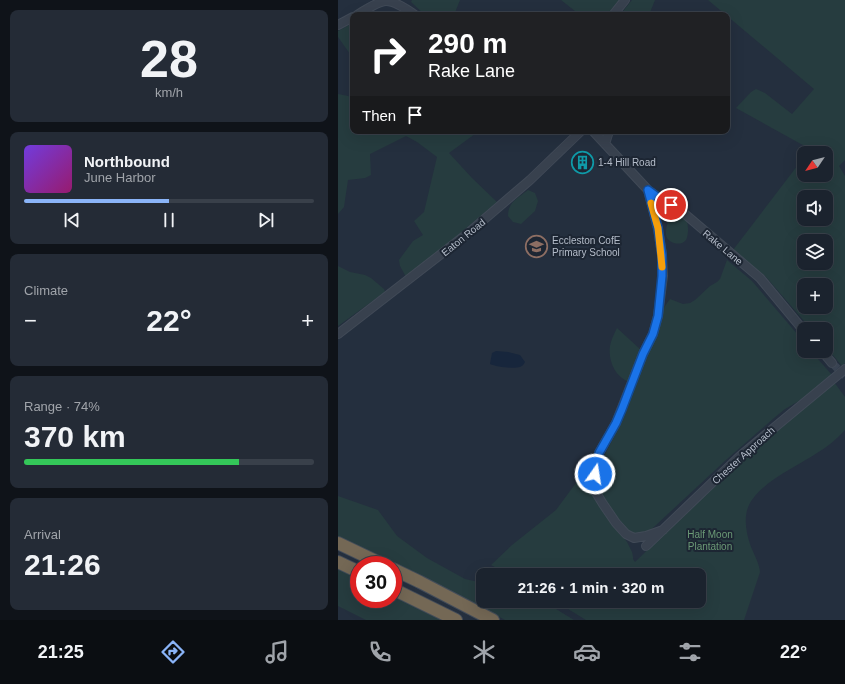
<!DOCTYPE html>
<html lang="en">
<head>
<meta charset="utf-8">
<style>
	:root { --surface:#1b232e; --page:#242b36; --text:#f1f3f6; --muted:#a0a4aa; --line:#39404a; --accent:#8ab4f8 }
	body { margin:0; font-family:Arial,sans-serif; background:var(--page); color:var(--text); height:100vh; display:flex; flex-direction:column; font-size:15px; white-space:nowrap }
	* { box-sizing:border-box; margin:0 }
	p { font-size:13px; color:var(--muted) }
	.icon { flex:none; width:22px; height:22px; fill:none; stroke:currentColor; stroke-width:2; stroke-linecap:round; stroke-linejoin:round }
	.map { position:relative; flex:1; overflow:hidden }
	.sheet { display:flex; flex-direction:column; gap:10px; padding:10px; background:#0f1319; width:338px }
	.sheet>* { flex:none }
	.top-card { position:absolute; left:12px; top:12px; width:380px; height:122px; border-radius:8px; box-shadow:0 4px 16px #0002,0 0 0 1px var(--line); background:#202124; color:#fff; overflow:hidden }
	.needle { width:26px; rotate:235deg }
	.tools { position:absolute; left:459px; top:146px; display:grid; gap:8px }
	.tools a { display:grid; place-items:center; width:36px; height:36px; border-radius:8px; background:var(--surface); box-shadow:0 4px 16px #0002,0 0 0 1px var(--line); font-size:20px }
	.speed { position:absolute; left:12px; top:556px; display:flex; gap:8px; font-size:20px; font-weight:700; text-align:center }
	.speed>* { display:grid; place-content:center; width:52px; height:52px; border-radius:50%; background:var(--surface); box-shadow:0 4px 16px #0002,0 0 0 1px var(--line); line-height:1 }
	.speed .limit { border:6px solid #d22; background:#fff; color:#111 }
	.pin { position:absolute; display:grid; place-items:center; width:34px; height:34px; color:#fff; margin:-17px; border:2px solid #fff; border-radius:50%; box-shadow:0 1px 4px #0007 }
	.me { position:absolute; width:44px; margin:-22px; rotate:13deg; stroke-linejoin:round; filter:drop-shadow(0 0 3px #0008) }
	.turn { display:flex; align-items:center; gap:14px; height:84px; padding:0 12px; font-size:18px }
	.turn .icon { width:52px; height:52px; stroke-width:2.5 }
	.turn b { display:block; font-size:28px; line-height:34px }
	.then { display:flex; align-items:center; height:38px; padding:0 12px; background:#0003; gap:8px; font-size:15px }
	.big { font-size:30px; font-weight:800; line-height:1.1 }
	.sheet .tile { flex:1; display:flex; flex-direction:column; justify-content:center; gap:6px; min-width:0; padding:0 14px; border-radius:8px; background:var(--page) }
	.sheet .dial { align-items:center; gap:0 }
	.dial b { font-size:52px; line-height:1 }
	.song { display:flex; align-items:center; gap:12px }
	.cover { width:48px; height:48px; border-radius:6px; background:linear-gradient(135deg,hsl(260 70% 55%),hsl(320 70% 35%)) }
	.played { height:4px; border-radius:2px; background:linear-gradient(90deg,var(--accent) 50%,var(--line) 50%) }
	.keys { display:flex; justify-content:space-around; direction:ltr }
	.heat { display:flex; justify-content:space-between; align-items:center; font-size:22px; direction:ltr }
	.charge { height:6px; border-radius:3px; background:linear-gradient(90deg,#34c759 74%,var(--line) 0) }
	.trip { position:absolute; left:138px; top:568px; width:230px; height:40px; border-radius:8px; background:var(--surface); box-shadow:0 4px 16px #0002,0 0 0 1px var(--line); font-weight:800; line-height:40px; text-align:center }
	.tabs { display:flex; height:64px; justify-content:space-around; align-items:center; background:#0b0e12; color:var(--muted) }
	.tabs .icon { width:28px; height:28px }
	.tabs .selected { color:var(--accent) }
	.tabs b { font-size:18px; color:var(--text) }
	main { display:flex; flex:1; min-height:0 }
	.map>svg:first-child { display:block }
</style>
</head>
<body>
<main>
<section class="sheet">
<div class="tile dial"><b>28</b><p>km/h</p></div>
<div class="tile">
<div class="song"><i class="cover"></i><div><b>Northbound</b><p>June Harbor</p></div></div>
<div class="played"></div>
<div class="keys"><svg class="icon" aria-label="previous" viewBox="0 0 24 24"><path d="M18 5L8 12l10 7zM5 5v14"/></svg><svg class="icon" aria-label="pause" viewBox="0 0 24 24"><path d="M8 5v14M16 5v14"/></svg><svg class="icon" aria-label="next" viewBox="0 0 24 24"><path d="M6 5l10 7-10 7zM19 5v14"/></svg></div>
</div>
<div class="tile"><p>Climate</p>
<div class="heat"><a>−</a><b class="big">22°</b><a>+</a></div>
</div>
<div class="tile"><p>Range · 74%</p><b class="big">370 km</b><div class="charge"></div></div>
<div class="tile"><p>Arrival</p><b class="big">21:26</b></div>
</section>
<div class="map">
<svg width="507" height="620" viewBox="0 0 507 620">
	<rect width="100%" height="100%" fill="#242f3e"/>
	<path fill="#263c3f" fill-rule="evenodd" d="M74,0H122L116,15H87L73,2Z
		M223,0H282L270,15H242Z
		M294,0H317L311,15H282Z
		M370,0H507V160L501,166L507,176V363L504,366L488,347V329H473L428,277L395,250L466,157V175H488V153H469L472,149L398,108L413,92L418,89L427,93L454,114L476,89ZM466,197H488V219H466ZM466,241H488V263H466ZM466,285H488V307H466Z
		M15,23V55L12,54L0,37V31Z
		M0,94L15,97V131H141L111,153L134,178L159,202L112,242L68,277L62,266L61,260L75,241L85,235L76,221L86,212L99,157L79,142L68,136L32,154L33,175L27,178L10,180L6,207L0,214Z
		M190,190L197,193L200,201L197,211L183,224L175,222L170,216C170,202 180,198 190,190Z
		M332,209L349,220C350,226 351,234 348,240C343,247 329,243 328,235C327,230 332,215 332,209Z
		M389,260L414,281L466,342V351H473L494,375L466,398L447,409L436,418L389,459L303,539L284,527L262,492L260,483V468L284,421L322,313L332,299L345,304L352,303L357,300L372,286L379,282L382,279Z
		M0,266L12,272L27,275L33,278L46,289L47,292L0,326Z
		M279,328L303,350L291,382C277,377 270,361 272,346C273,340 276,334 279,328Z
		M496,382L507,397V430C499,439 489,447 479,453C457,468 410,487 408,516C407,525 409,535 412,544C415,553 421,562 422,572L406,620H248L217,601H361V575H172L153,565L174,545L218,510L252,464L255,469L267,513L289,542L294,552L295,557V559L297,562L386,476Z
		M0,496L40,510L59,536L89,558L127,579L145,583V601H205L236,620H167L120,594L0,539Z
		M0,568L21,578V599H55V595L104,620H28L0,606Z"/>
	<path fill="#17263c" d="M158,351L170,352L182,355L187,362C185,365 186,365 182,367C176,369 159,367 152,364L154,353Z"/>
	<g fill="none" stroke-linecap="round" stroke-linejoin="round">
		<path stroke="#3a4453" stroke-width="8" stroke-dasharray="8 4" stroke-linecap="butt" d="M494,363L507,376"/>
		<defs>
			<path id="minor" d="M19,15C26,11 40,1 48,1C56,1 70,10 77,15
				M275,15L287,0
				M0,25L15,17
				M255,131L310,190L325,201L341,209L422,278L466,331
				M267,144L271,131
				M310,190L320,229L324,255L325,276L320,316L315,334L305,354L278,423L261,453L257,474V491L265,504L278,523L288,534L296,538L308,536L325,530
				M0,334L129,234L192,180L243,131
				M484,351L494,363
				M308,546L402,456L507,369"/>
			<path id="highway" d="M0,543L46,565
				M0,562L21,572
				M55,569L82,582L155,620
				M55,589L118,620"/>
		</defs>
		<use href="#minor" stroke="#414a57" stroke-width="10"/>
		<use href="#highway" stroke="#434c59" stroke-width="14"/>
		<use href="#minor" stroke="#38414e" stroke-width="8"/>
		<use href="#highway" stroke="#746855" stroke-width="12"/>
	</g>
	<g fill="none" stroke-linecap="round" stroke-linejoin="round">
		<defs>
			<path id="route" d="M257,474L261,453L278,423L284,409L305,354L315,334L320,316L324,276V255L320,228L310,190L325,201L333,205"/>
		</defs>
		<use href="#route" stroke="#114b97" stroke-width="10"/>
		<use href="#route" stroke="#1a73e8" stroke-width="7"/>
		<path stroke="#f59e0b" stroke-width="7" d="M313,203L320,228L324,267"/>
	</g>
	<defs>
		<symbol id="building-ring" viewBox="-11 -11 22 22"><circle r="9.5" fill="#1d2633" stroke="#0f9aa8" stroke-width="1.5"/><path d="M-4-6H4V6H1V3H-1V6H-4ZM-2.5-4.3h1.7v1.8h-1.7ZM.8-4.3h1.7v1.8H.8ZM-2.5-1h1.7V.8h-1.7ZM.8-1h1.7V.8H.8Z" fill="#0f9aa8"/></symbol>
		<symbol id="school-ring" viewBox="-11 -11 22 22"><circle r="9.5" fill="#1d2633" stroke="#8d6e63" stroke-width="1.5"/><path d="M0-5L7-2L0 1L-7-2ZM-4 1L0 2.5L4 1V4Q0 6-4 4Z" fill="#8d6e63"/></symbol>
	</defs>
	<g fill-rule="evenodd">
		<use href="#building-ring" x="232" y="150" width="25" height="25"/>
		<use href="#school-ring" x="186" y="234" width="25" height="25"/>
	</g>
	<g text-anchor="middle" stroke-width="4" stroke-linejoin="round" paint-order="stroke">
		<g font-size="10" fill="#b4bcc9" stroke="#1d2633" text-anchor="start">
			<text x="260" y="166">1-4 Hill Road</text>
			<text x="214" y="244">Eccleston CofE<tspan x="214" dy="12">Primary School</tspan></text>
		</g>
		<g font-size="10" fill="#b4bcc9" stroke="#1d2633">
			<text transform="translate(125 237) rotate(-39)" y="4">Eaton Road</text>
			<text transform="translate(385 247) rotate(40)" y="4">Rake Lane</text>
			<text transform="translate(405 455) rotate(-42)" y="4">Chester Approach</text>
		</g>
		<g font-size="10" fill="#6b9a76" stroke="#1d2633">
			<text x="372" y="538">Half Moon<tspan x="372" dy="12">Plantation</tspan></text>
		</g>
	</g>
</svg>
<div class="tools">
<a><svg class="needle" viewBox="-14 -14 28 28"><path d="M0-13l5 13h-10z" fill="#e53935"/><path d="M0 13l5-13h-10z" fill="#a0a4aa"/></svg></a>
<a><svg class="icon" aria-label="sound" viewBox="0 0 24 24"><path d="M4 9h4l5-4v14l-5-4H4zM17 9q2 3 0 6"/></svg></a>
<a><svg class="icon" aria-label="layers" viewBox="0 0 24 24"><path d="M12 4l9 5-9 5-9-5zM3 14l9 5 9-5"/></svg></a>
<a>+</a>
<a>−</a>
</div>
<div class="speed"><div class="limit">30</div></div>
<div class="pin" style="left:333px;top:205px;background:#d93025"><svg class="icon" aria-label="arrive" viewBox="0 0 24 24"><path d="M6 21V4h12l-3 4 3 4H6"/></svg></div>
<svg class="me" style="left:257px;top:474px" viewBox="-20 -20 40 40"><circle r="17" fill="#1a73e8" stroke="#fff" stroke-width="3"/><path d="M0-11L8 9 0 5-8 9z" fill="#fff"/></svg>
<div class="trip">21:26 · 1 min · 320 m</div>
<div class="top-card">
<div class="turn"><svg class="icon" aria-label="right" viewBox="0 0 24 24"><path d="M7 20v-9h11M14 6l5 5-5 5"/></svg><div><b>290 m</b>Rake Lane</div></div>
<div class="then">Then<svg class="icon" aria-label="arrive" viewBox="0 0 24 24"><path d="M6 21V4h12l-3 4 3 4H6"/></svg></div>
</div>
</div>
</main>
<nav class="tabs">
<b>21:25</b>
<svg class="icon selected" aria-label="directions" viewBox="0 0 24 24"><path d="M12 3l9 9-9 9-9-9zM9 14v-3h6M13 9l2 2-2 2"/></svg>
<svg class="icon" aria-label="music" viewBox="0 0 24 24"><path d="M9 18V5l10-2v13"/><circle cx="6" cy="18" r="3"/><circle cx="16" cy="16" r="3"/></svg>
<svg class="icon" aria-label="phone" viewBox="0 0 24 24"><path d="M5 4h4l2 5-3 2q2 4 5 5l2-3 5 2v4C11 20 4 13 5 4z"/></svg>
<svg class="icon" aria-label="climate" viewBox="0 0 24 24"><path d="M12 3v18M4 7l16 10M4 17L20 7"/></svg>
<svg class="icon" aria-label="car" viewBox="0 0 24 24"><path d="M5 17H2v-5l4-1 3-4h7l3 4 3 1v5h-3M9 17h6M6 11h13"/><circle cx="7" cy="17" r="2"/><circle cx="17" cy="17" r="2"/></svg>
<svg class="icon" aria-label="filters" viewBox="0 0 24 24"><path d="M4 7h16M4 17h16"/><circle cx="9" cy="7" r="2"/><circle cx="15" cy="17" r="2"/></svg>
<b>22°</b>
</nav>
</body>
</html>
